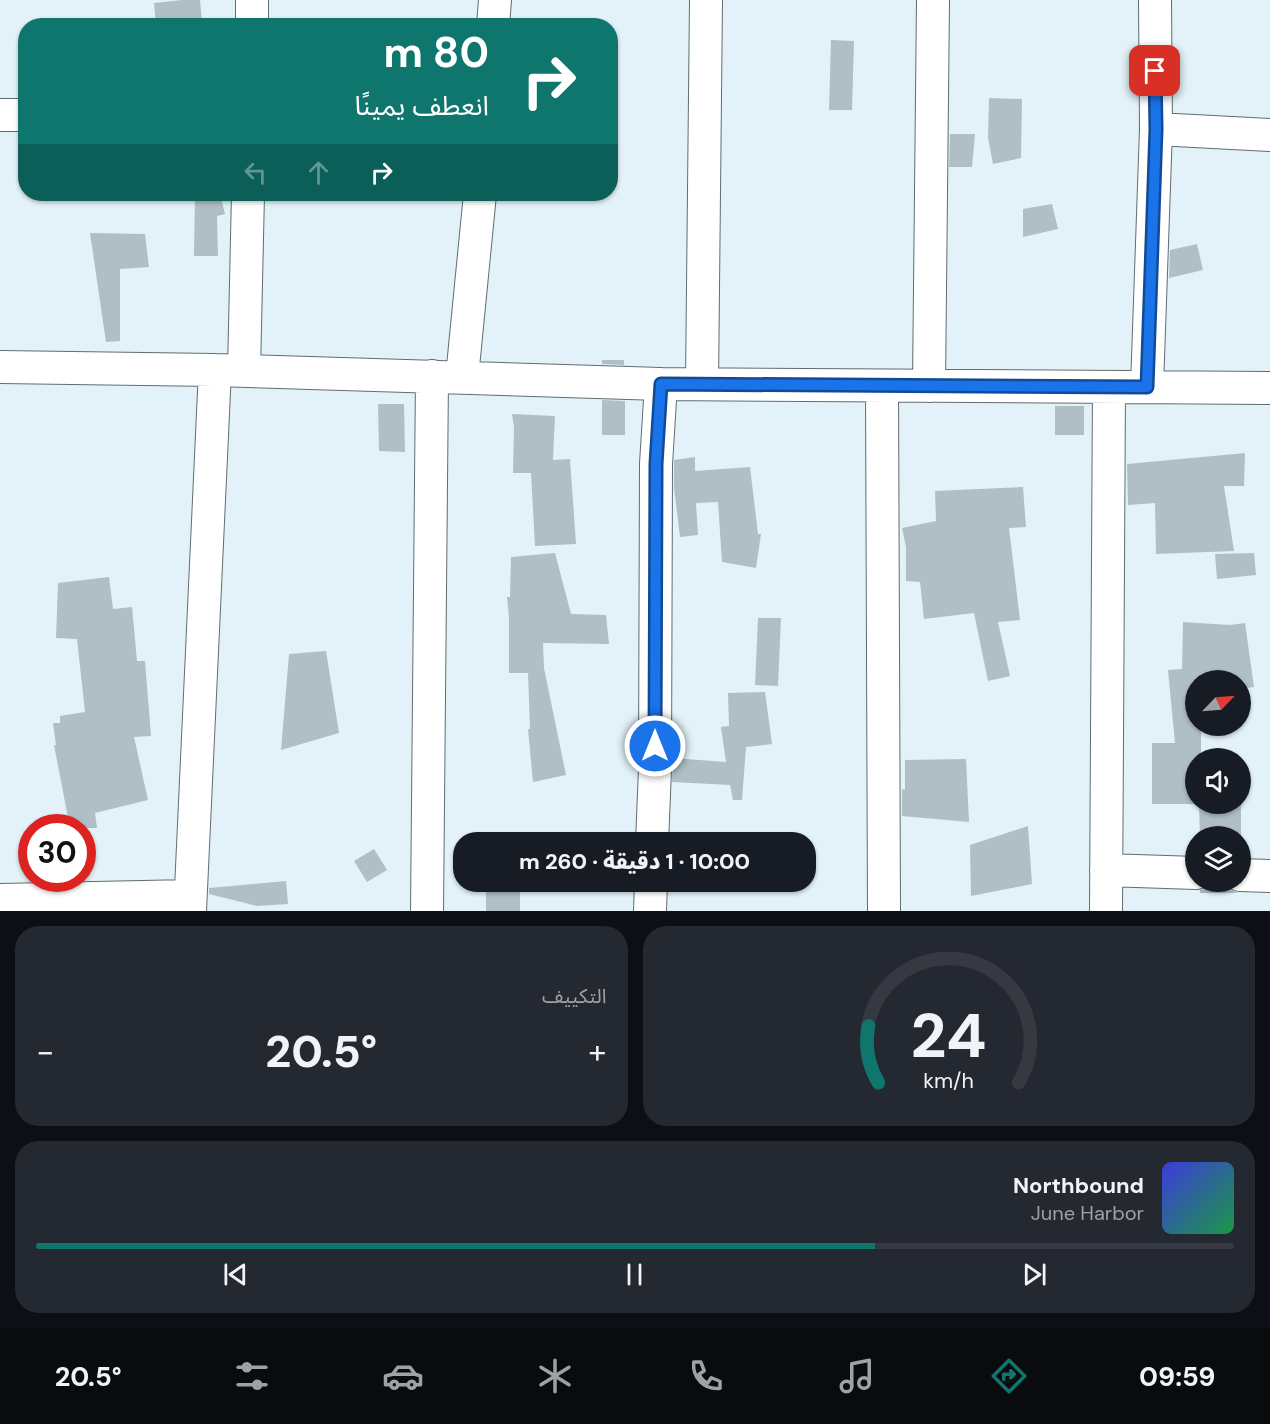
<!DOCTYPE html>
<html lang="ar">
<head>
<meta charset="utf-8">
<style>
	:root { --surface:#171b24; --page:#242831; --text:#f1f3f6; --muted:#9ea1a6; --line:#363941; --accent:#0f766e }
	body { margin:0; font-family:"DM Sans","Noto Sans Arabic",sans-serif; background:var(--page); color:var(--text); direction:rtl; height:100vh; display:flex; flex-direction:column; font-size:22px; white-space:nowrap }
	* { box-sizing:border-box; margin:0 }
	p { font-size:20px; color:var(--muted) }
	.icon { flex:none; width:33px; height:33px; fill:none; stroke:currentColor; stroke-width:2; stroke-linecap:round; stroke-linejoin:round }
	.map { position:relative; height:911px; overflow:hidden; direction:ltr }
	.drawer { display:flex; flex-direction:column; gap:15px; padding:15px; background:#0d0f14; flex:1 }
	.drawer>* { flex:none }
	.top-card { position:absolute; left:18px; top:18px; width:600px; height:183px; border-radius:24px; box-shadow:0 2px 4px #0004; direction:rtl; background:#0f766e; color:#fff; overflow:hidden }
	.needle { width:39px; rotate:65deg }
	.buttons { position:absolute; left:1185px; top:670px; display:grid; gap:12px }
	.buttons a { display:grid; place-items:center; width:66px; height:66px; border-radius:50%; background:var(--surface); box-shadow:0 2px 4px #0004; font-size:30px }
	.speed { position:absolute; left:18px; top:814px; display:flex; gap:12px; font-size:30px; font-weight:700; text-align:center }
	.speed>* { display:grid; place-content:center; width:78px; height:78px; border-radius:50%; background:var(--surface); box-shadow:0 2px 4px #0004; line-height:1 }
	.speed .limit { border:9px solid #d22; background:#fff; color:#111 }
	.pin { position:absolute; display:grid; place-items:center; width:51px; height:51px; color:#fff; margin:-26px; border-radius:12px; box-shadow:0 3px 9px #0006 }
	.me { position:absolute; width:66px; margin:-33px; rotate:0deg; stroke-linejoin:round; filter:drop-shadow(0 0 4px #0008) }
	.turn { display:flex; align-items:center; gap:21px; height:126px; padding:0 30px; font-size:27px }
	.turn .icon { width:78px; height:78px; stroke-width:2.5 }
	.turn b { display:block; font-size:42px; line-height:51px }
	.lanes { display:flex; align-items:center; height:57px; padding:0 30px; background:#0003; justify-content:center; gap:30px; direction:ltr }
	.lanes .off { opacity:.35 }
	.big { font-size:45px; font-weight:800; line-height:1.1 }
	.drawer .widget { flex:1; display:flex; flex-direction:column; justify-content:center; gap:9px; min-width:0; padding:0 21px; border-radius:24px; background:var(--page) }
	.drawer .dial { align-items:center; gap:0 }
	.dial svg { height:156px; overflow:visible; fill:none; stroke:var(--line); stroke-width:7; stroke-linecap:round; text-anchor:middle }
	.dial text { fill:var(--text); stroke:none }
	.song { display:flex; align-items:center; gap:18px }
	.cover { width:72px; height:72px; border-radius:9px; background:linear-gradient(135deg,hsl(240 70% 55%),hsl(140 70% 35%)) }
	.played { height:6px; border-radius:3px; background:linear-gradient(90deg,var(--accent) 70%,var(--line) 70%) }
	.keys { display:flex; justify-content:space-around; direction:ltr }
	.heat { display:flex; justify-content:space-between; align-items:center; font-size:33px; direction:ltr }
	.drawer .tiles { flex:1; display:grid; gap:15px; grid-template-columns:1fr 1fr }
	.widget:last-child { grid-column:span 2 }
	.trip { position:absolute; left:453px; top:832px; width:363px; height:60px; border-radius:24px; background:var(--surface); box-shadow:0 2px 4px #0004; font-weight:800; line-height:60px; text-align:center; direction:rtl }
	.menu { display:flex; height:96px; justify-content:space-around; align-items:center; background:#090b0e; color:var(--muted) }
	.menu .icon { width:42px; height:42px }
	.menu .selected { color:var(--accent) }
	.menu b { font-size:27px; color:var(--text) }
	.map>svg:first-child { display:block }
</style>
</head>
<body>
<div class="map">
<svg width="1270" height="911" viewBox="0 0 1270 911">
	<rect width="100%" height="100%" fill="#e2f2f8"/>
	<path fill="#b0bfc5" d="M182,0H200L202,22L156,26L154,3Z
		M831,40L854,41L852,110H829Z
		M989,98L1022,99L1021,158L993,164L988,138Z
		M950,134H975L972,167H949Z
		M195,194H220L225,214L217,216L218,256H194Z
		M1052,204L1058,229L1023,237V209Z
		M90,233L145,234L149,267L120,269V341L106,342Z
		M1197,244L1203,270L1169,278L1170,250Z
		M602,360H624V365L602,364Z
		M602,400L625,401V435H602Z
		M378,404H404L405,452L379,451Z
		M1055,406H1084V435H1055Z
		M512,414L555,416L553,460L570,459L576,544L535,546L531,473H513L514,427Z
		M1245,453L1244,486H1224L1234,551L1156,554L1155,503L1128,505L1127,464Z
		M695,457V471L750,467L758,534H761L756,568L722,562L718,502L696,503L698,535L680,537L674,488V460Z
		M1023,487L1026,527L1009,528L1020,620L998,622L1010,676L988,681L974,613L924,619L920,582L906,581V547L902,528L936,521L935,491Z
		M555,553L571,614L606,615L609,644L543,643L544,668L566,775L533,782L528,729H530L528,673H509V618L507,597H510L511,557Z
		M1254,553L1256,575L1217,579L1215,554Z
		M109,577L113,609L132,607L137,661H145L151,736L134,737L148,800L95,813L97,828H70L54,745H56L53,723H60V716L85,712L77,639L56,638L58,583Z
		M758,618H781L778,686L755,685Z
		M1183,622L1230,625L1245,623L1254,687L1240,689V681H1196V726H1201V758H1194V804H1152V743H1175L1168,670L1182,669Z
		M326,651L339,733L281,750L289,654Z
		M765,692L772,744L746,747L742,800H733L730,785L672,782L673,758L726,762L721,727L729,726L728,693Z
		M966,759L969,822L902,816V789L905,790V760Z
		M1199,804H1241V857L1240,837H1200Z
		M1028,826L1032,884L971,896L970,845Z
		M374,849L387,870L367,882L354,861Z
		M286,881L288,904L257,906L209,894V888Z
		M1212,882H1224L1230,890L1238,893H1200V890L1205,889Z
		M520,886V911H486V887Z"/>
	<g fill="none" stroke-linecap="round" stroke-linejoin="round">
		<defs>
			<path id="street" d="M252,26V0
				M493,26L495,0
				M0,115H26
				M1156,129L1270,135
				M0,367L215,370L661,384L1270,388
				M244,371L248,194
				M462,377L480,194
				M702,384L706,0
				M882,386L884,911
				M929,386L933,0
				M1147,387L1156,129L1155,0
				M652,843L655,769L656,464L661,384
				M1106,870L1196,873
				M1240,875L1270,876
				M0,900L190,896
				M190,911L215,370
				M427,911L432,376
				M650,911L651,882
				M1106,911L1109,387"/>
		</defs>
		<use href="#street" stroke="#5f6d73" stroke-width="34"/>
		<use href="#street" stroke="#fff" stroke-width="32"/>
	</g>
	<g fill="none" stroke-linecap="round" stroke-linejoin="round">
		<defs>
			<path id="route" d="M655,746L656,464L661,384L1147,387L1156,129L1155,71"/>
		</defs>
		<use href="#route" stroke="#114b97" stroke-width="15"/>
		<use href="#route" stroke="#1a73e8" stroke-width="10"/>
	</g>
</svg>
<div class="buttons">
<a><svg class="needle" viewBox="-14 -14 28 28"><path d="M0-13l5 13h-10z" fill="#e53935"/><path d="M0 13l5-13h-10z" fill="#9ea1a6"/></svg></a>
<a><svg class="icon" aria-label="sound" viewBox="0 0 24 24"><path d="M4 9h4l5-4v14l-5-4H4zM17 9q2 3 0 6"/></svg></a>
<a><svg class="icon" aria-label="layers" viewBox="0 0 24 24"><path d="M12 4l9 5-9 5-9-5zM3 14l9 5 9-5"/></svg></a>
</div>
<div class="speed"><div class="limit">30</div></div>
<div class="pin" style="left:1155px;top:71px;background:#d93025"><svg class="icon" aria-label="arrive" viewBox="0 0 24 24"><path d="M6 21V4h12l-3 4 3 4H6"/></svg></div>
<svg class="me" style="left:655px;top:746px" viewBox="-20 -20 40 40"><circle r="17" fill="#1a73e8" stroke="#fff" stroke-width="3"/><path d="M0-11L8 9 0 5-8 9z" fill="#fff"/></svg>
<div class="trip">10:00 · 1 دقيقة · 260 m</div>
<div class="top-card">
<div class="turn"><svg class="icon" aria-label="right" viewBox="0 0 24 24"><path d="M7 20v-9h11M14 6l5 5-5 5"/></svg><div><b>80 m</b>انعطف يمينًا</div></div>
<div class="lanes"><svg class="icon off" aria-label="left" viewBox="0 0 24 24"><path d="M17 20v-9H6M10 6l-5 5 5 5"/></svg><svg class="icon off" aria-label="ahead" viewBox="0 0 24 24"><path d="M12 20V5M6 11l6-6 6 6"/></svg><svg class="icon" aria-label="right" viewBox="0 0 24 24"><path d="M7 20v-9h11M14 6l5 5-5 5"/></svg></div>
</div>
</div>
<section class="drawer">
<div class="tiles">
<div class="widget dial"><svg viewBox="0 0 100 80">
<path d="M14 69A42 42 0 1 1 86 69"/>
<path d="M14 69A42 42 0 0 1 9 40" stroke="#0f766e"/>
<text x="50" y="56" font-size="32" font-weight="700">24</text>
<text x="50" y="72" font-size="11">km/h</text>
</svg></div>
<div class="widget"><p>التكييف</p>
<div class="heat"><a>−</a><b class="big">20.5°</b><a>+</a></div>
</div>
<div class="widget">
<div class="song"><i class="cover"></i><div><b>Northbound</b><p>June Harbor</p></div></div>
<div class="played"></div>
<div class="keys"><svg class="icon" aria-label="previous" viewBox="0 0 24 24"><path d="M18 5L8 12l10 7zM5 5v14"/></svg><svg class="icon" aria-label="pause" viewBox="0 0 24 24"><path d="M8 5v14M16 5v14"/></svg><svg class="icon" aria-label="next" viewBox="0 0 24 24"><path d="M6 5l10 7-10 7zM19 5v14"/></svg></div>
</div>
</div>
</section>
<nav class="menu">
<b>09:59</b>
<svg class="icon selected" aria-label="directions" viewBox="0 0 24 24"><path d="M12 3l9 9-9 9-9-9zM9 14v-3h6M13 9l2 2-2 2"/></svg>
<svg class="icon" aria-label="music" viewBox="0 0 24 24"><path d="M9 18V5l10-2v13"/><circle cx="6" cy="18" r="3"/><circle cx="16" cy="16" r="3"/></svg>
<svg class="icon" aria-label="phone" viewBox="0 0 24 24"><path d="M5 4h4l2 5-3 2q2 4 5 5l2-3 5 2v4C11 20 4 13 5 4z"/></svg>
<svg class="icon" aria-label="climate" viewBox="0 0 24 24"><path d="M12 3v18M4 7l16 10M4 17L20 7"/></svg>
<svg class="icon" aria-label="car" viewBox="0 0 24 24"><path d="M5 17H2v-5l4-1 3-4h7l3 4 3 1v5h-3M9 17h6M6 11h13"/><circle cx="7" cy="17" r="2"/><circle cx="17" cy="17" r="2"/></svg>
<svg class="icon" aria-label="filters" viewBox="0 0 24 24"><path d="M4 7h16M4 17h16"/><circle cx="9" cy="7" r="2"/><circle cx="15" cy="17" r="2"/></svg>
<b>20.5°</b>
</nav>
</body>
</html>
